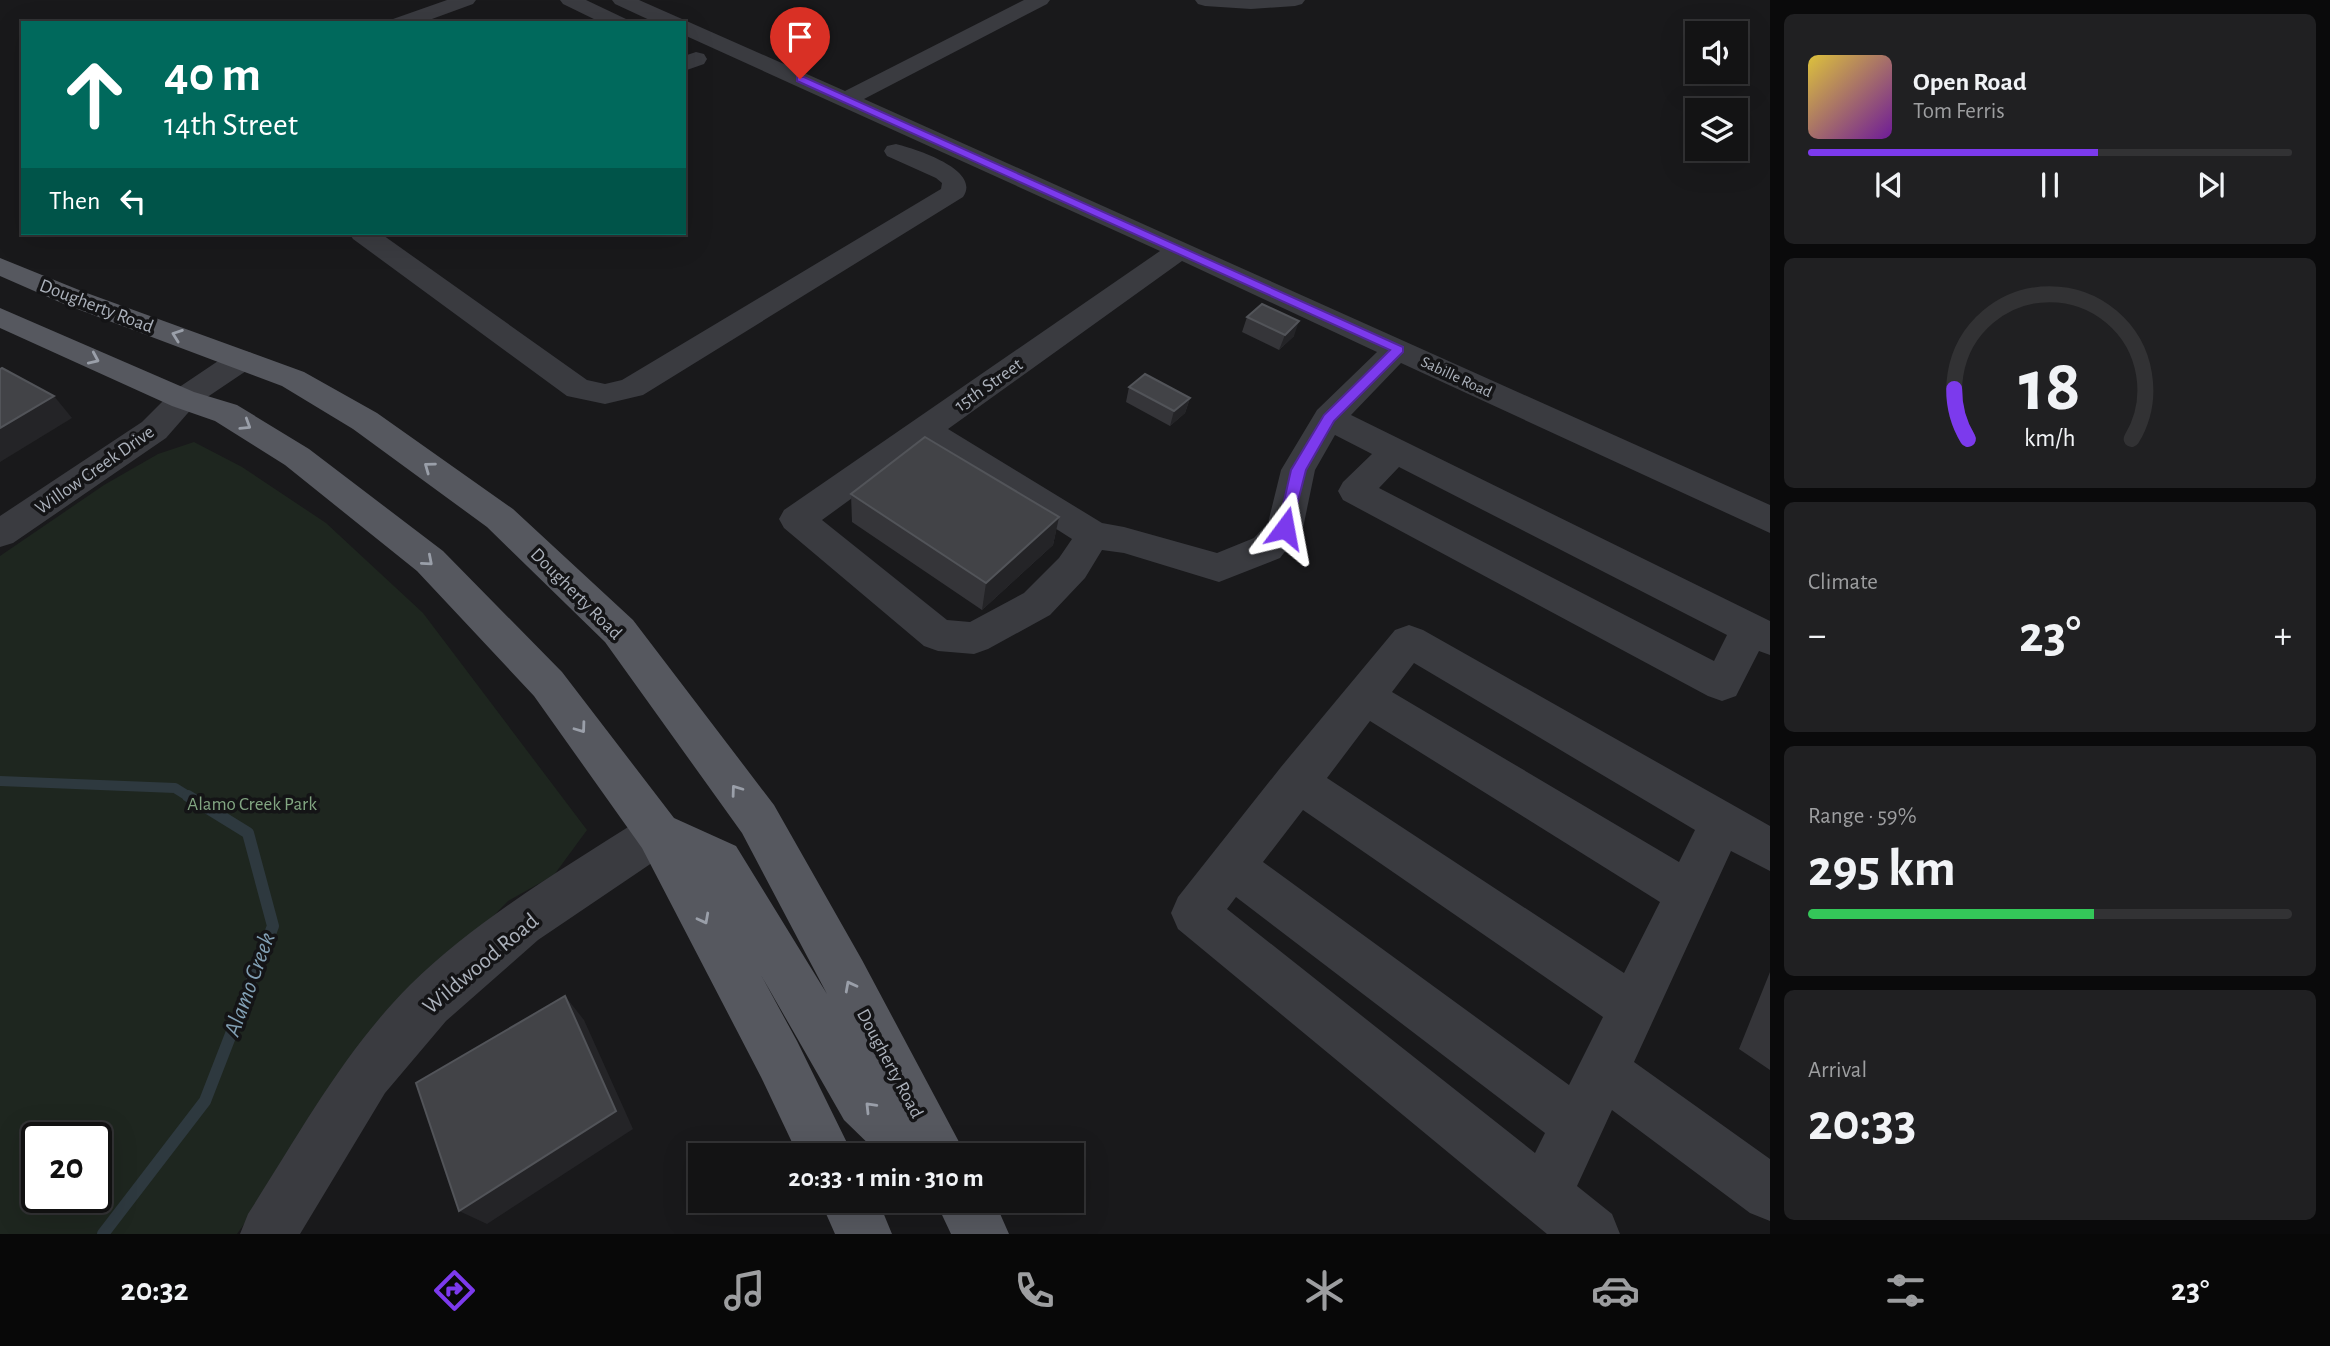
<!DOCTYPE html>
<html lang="en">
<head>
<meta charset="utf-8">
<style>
	:root { --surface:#131314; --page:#202022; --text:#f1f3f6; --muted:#9d9ea0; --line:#323234; --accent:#7c3aed }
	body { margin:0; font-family:"Alegreya Sans",sans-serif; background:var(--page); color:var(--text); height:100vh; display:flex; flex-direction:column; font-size:26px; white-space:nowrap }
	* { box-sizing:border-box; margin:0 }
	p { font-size:23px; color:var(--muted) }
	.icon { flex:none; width:38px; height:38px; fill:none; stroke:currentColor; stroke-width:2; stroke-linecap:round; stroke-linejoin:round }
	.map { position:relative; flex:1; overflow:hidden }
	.panel { display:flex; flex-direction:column; gap:14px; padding:14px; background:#0a0a0b; width:560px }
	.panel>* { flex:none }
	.guide { position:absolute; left:21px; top:21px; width:665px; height:214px; border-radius:0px; box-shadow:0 7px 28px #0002,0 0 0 2px var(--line); background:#00695c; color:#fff; overflow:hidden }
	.fabs { position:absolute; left:1685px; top:21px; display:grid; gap:14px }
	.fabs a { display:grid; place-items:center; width:63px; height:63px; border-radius:0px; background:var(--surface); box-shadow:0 7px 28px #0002,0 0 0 2px var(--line); font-size:35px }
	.speed { position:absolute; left:21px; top:1122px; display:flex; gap:14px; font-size:35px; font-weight:700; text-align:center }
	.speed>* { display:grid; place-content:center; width:91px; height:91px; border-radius:50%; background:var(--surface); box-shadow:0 7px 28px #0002,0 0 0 2px var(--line); line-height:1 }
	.speed .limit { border:4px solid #111; border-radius:10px; background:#fff; color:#111 }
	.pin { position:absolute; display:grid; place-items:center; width:60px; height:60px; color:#fff; margin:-72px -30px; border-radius:50% 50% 50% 0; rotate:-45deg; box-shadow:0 0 7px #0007 }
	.pin .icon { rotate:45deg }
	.me { position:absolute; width:77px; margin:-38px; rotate:13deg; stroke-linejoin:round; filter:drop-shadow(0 0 5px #0008) }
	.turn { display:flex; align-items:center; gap:24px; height:147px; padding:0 28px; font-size:32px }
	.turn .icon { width:91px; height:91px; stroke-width:2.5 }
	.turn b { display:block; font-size:49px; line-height:60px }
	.then { display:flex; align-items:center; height:66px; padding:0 28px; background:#0003; gap:14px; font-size:26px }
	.big { font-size:52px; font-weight:700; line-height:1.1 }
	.panel .widget { flex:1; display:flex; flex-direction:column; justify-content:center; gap:10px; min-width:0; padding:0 24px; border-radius:10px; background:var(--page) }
	.panel .dial { align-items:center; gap:0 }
	.dial svg { height:182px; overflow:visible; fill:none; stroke:var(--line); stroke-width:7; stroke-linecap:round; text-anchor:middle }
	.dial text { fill:var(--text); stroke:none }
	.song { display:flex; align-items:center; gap:21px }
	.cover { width:84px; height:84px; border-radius:10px; background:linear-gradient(135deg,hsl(50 70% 55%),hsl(280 70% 35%)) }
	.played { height:7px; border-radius:4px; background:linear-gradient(90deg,var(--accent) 60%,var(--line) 60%) }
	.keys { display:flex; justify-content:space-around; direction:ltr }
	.heat { display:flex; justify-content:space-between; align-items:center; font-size:38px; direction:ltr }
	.charge { height:10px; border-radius:5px; background:linear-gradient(90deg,#34c759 59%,var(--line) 0) }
	.trip { position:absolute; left:688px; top:1143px; width:396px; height:70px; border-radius:0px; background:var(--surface); box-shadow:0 7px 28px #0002,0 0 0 2px var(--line); font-weight:700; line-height:70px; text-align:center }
	.tabs { display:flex; height:112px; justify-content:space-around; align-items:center; background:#080808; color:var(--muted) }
	.tabs .icon { width:49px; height:49px }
	.tabs .selected { color:var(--accent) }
	.tabs b { font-size:32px; color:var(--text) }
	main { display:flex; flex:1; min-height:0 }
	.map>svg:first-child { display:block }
</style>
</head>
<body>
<main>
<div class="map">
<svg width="1770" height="1234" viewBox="0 0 1770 1234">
	<rect width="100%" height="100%" fill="#19191b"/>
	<path fill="#1e261f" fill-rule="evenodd" d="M194,442L242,467L326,523L423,613L587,830L554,875L508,901L367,1045L320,1118L237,1234H0V556L104,485L158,454ZM37,1138H96V1197H37Z"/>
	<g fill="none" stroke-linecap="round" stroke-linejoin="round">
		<path stroke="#2e393f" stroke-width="10" d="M0,781L175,788L191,798"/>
		<path stroke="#2e393f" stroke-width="12" d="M103,1234L205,1101L273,926L248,833L188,796"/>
		<path fill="#3a3b40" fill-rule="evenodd" d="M447,0H476L473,4L421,23H390L393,19Z
			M560,0H586L626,19L629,23H602L563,4Z
			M612,0H639L845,91L1024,0H1050L1047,4L864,99L1770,505V533L1401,363L1351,415L1770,621V655L1759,651L1736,696L1722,701L1708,696L1343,500L1338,491L1343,482L1372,454L1335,435L1315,470L1303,528L1280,558L1219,582L1124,553L1102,550L1085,578L1050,615L988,649L974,654L938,651L924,646L784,528L779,519L784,510L1160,251L684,35V23H656L615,4ZM1182,261L1377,352L1317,410L1281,470L1268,523L1254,538L1217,553L1124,527L1102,523L948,429ZM925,445L1072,539L1059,558L1024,593L970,622L947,620L822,520ZM1399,467L1727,635L1714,661L1379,488Z
			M1195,0H1305L1302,4L1295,6L1251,9L1205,6L1198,4Z
			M696,52L704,54L707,59L704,64L684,71V56Z
			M896,144C916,149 982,170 963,197L643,395L605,404L567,396L353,239L349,233H380L587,380L605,384L622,380L941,189L942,183L936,178L887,156L884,151L887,146Z
			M241,350L252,353L256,360L252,367L194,406L166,438L13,543L0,547V516L142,422L172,392L230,353Z
			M1409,625L1423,630L1770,826V871L1731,851L1634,1062L1770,1159V1221L1750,1213L1612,1110L1577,1186L1612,1214L1620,1234H1547L1178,929L1171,913L1178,897L1281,767L1395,630ZM1414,663L1695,830L1679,862L1392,692ZM1370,721L1660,902L1624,973L1327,778ZM1303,810L1603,1017L1569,1085L1263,862ZM1236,897L1545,1133L1535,1153L1227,909Z
			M658,812L674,818L680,833L674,848L538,940L446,1021L385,1093L300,1234H240L248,1214C298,1136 344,1051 410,985C477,919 563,869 642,818Z"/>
		<path fill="#56585f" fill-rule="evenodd" d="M0,258L84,292L304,372L377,413L513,509L633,620L774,805L862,960L966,1155H880L844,1120L761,975L797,1041L853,1155H798L761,1077L642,848L534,696L417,571L285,465L215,421L172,406L0,328V308L194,392L237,405L309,449L443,551L562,672L674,818L736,846L827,994L742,833L605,642L487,527L353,429L282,386L64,304L0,276Z
			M820,1200H878L892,1234H835Z
			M935,1200H994L1009,1234H951Z"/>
	</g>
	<path fill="#353539" d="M1247,317L1294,336L1279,350L1242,332Z
		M1129,387L1190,398L1185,413L1170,426L1126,402Z
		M851,494L1059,517L1053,545L982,610L852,522Z
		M1770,972V1070L1739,1049Z"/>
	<path fill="#242427" d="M1299,321L1294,336L1279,350L1285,335Z
		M54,396L72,418L0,462V428Z
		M1190,398L1185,413L1170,426L1174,411Z
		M1059,517L1053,545L982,610L986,583Z
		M565,996L584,1020L633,1129L487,1224L459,1211Z"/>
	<path fill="#424347" stroke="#525459" stroke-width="2" d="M1262,304L1299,321L1285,335L1247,317Z
		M2,368L54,396L0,428V369Z
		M1145,374L1190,398L1174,411L1129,387Z
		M925,437L1059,517L986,583L851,494Z
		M565,996L616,1111L459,1211L416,1083Z"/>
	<defs><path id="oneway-chevron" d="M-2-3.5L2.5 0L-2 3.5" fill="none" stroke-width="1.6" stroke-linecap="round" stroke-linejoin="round" transform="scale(1.75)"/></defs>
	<g stroke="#9a9fa9">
		<use href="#oneway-chevron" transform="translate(177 335) rotate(-160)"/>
		<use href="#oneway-chevron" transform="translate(94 359) rotate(24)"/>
		<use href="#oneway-chevron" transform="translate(246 425) rotate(32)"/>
		<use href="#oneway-chevron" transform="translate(429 467) rotate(-144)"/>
		<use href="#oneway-chevron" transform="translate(428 561) rotate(41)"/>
		<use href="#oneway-chevron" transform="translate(581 728) rotate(54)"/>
		<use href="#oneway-chevron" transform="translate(736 790) rotate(-126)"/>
		<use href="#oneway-chevron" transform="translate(704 919) rotate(62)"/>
		<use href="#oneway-chevron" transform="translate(850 986) rotate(-118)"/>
		<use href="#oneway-chevron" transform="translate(870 1107) rotate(-134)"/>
	</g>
	<path fill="#7c3aed" stroke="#51269a" stroke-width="2" d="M797,77H804L1403,347V352L1334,421L1306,470L1290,532H1280L1278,528L1291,470L1324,415L1390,350L797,81Z"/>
	<g text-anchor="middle" stroke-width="7" stroke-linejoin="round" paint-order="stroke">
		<g font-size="16" fill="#abb1bb" stroke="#141416">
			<text transform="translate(1457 376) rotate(25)" y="6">Sabille Road</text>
		</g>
		<g font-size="19" fill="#abb1bb" stroke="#141416">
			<text transform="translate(97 305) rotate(21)" y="7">Dougherty Road</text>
			<text transform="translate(988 384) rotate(-35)" y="7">15th Street</text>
			<text transform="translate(94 469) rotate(-35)" y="7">Willow Creek Drive</text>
			<text transform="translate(577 593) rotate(45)" y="7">Dougherty Road</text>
			<text transform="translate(891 1063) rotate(62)" y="7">Dougherty Road</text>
		</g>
		<g font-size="19" fill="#82a682" stroke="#141416">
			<text x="252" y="810">Alamo Creek Park</text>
		</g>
		<g font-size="23" fill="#abb1bb" stroke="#141416">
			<text transform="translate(480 963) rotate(-40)" y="8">Wildwood Road</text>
		</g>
		<g font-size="24" font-style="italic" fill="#82a0b5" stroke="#141416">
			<text transform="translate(249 984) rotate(-70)" y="8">Alamo Creek</text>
		</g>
	</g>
</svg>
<div class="fabs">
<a><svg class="icon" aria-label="sound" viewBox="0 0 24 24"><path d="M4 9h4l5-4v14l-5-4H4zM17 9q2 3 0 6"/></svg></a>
<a><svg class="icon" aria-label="layers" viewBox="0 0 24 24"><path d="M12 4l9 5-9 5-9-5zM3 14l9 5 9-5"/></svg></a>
</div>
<div class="speed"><div class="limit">20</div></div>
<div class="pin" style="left:800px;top:79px;background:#d93025"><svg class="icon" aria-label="arrive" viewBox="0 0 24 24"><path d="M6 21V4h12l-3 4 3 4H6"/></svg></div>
<svg class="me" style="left:1285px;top:528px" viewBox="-20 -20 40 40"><path d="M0-17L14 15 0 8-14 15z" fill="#7c3aed" stroke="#fff" stroke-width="4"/></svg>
<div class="trip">20:33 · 1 min · 310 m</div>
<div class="guide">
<div class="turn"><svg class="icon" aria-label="ahead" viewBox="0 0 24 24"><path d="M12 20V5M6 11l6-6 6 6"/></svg><div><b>40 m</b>14th Street</div></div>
<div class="then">Then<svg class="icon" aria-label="left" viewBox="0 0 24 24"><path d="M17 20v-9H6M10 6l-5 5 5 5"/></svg></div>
</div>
</div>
<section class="panel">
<div class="widget">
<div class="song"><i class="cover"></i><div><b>Open Road</b><p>Tom Ferris</p></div></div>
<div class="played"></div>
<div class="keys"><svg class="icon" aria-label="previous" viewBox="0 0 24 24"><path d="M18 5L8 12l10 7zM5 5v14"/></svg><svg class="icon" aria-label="pause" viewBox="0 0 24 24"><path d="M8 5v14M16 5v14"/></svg><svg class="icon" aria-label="next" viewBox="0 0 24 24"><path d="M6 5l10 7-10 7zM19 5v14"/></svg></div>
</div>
<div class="widget dial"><svg viewBox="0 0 100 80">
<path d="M14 69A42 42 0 1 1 86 69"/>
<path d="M14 69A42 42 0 0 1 8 47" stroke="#7c3aed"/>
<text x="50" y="56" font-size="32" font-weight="700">18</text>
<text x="50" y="72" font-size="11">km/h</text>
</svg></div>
<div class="widget"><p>Climate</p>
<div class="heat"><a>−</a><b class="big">23°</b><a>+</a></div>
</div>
<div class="widget"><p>Range · 59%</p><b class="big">295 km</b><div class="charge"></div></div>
<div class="widget"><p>Arrival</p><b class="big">20:33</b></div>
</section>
</main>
<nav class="tabs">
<b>20:32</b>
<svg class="icon selected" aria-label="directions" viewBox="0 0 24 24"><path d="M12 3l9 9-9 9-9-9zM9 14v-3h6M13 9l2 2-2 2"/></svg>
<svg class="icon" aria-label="music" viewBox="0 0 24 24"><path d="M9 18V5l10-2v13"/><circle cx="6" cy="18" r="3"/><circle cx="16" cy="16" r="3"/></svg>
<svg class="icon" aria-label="phone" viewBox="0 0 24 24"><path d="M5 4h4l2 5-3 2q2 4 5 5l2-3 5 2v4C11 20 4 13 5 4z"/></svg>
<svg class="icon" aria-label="climate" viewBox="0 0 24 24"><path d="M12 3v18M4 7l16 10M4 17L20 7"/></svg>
<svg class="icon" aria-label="car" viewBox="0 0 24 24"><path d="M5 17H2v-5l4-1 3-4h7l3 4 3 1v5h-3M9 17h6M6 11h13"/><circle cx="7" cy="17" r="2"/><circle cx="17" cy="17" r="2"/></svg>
<svg class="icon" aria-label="filters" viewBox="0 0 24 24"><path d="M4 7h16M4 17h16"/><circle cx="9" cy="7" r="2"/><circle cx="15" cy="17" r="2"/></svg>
<b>23°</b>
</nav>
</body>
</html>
